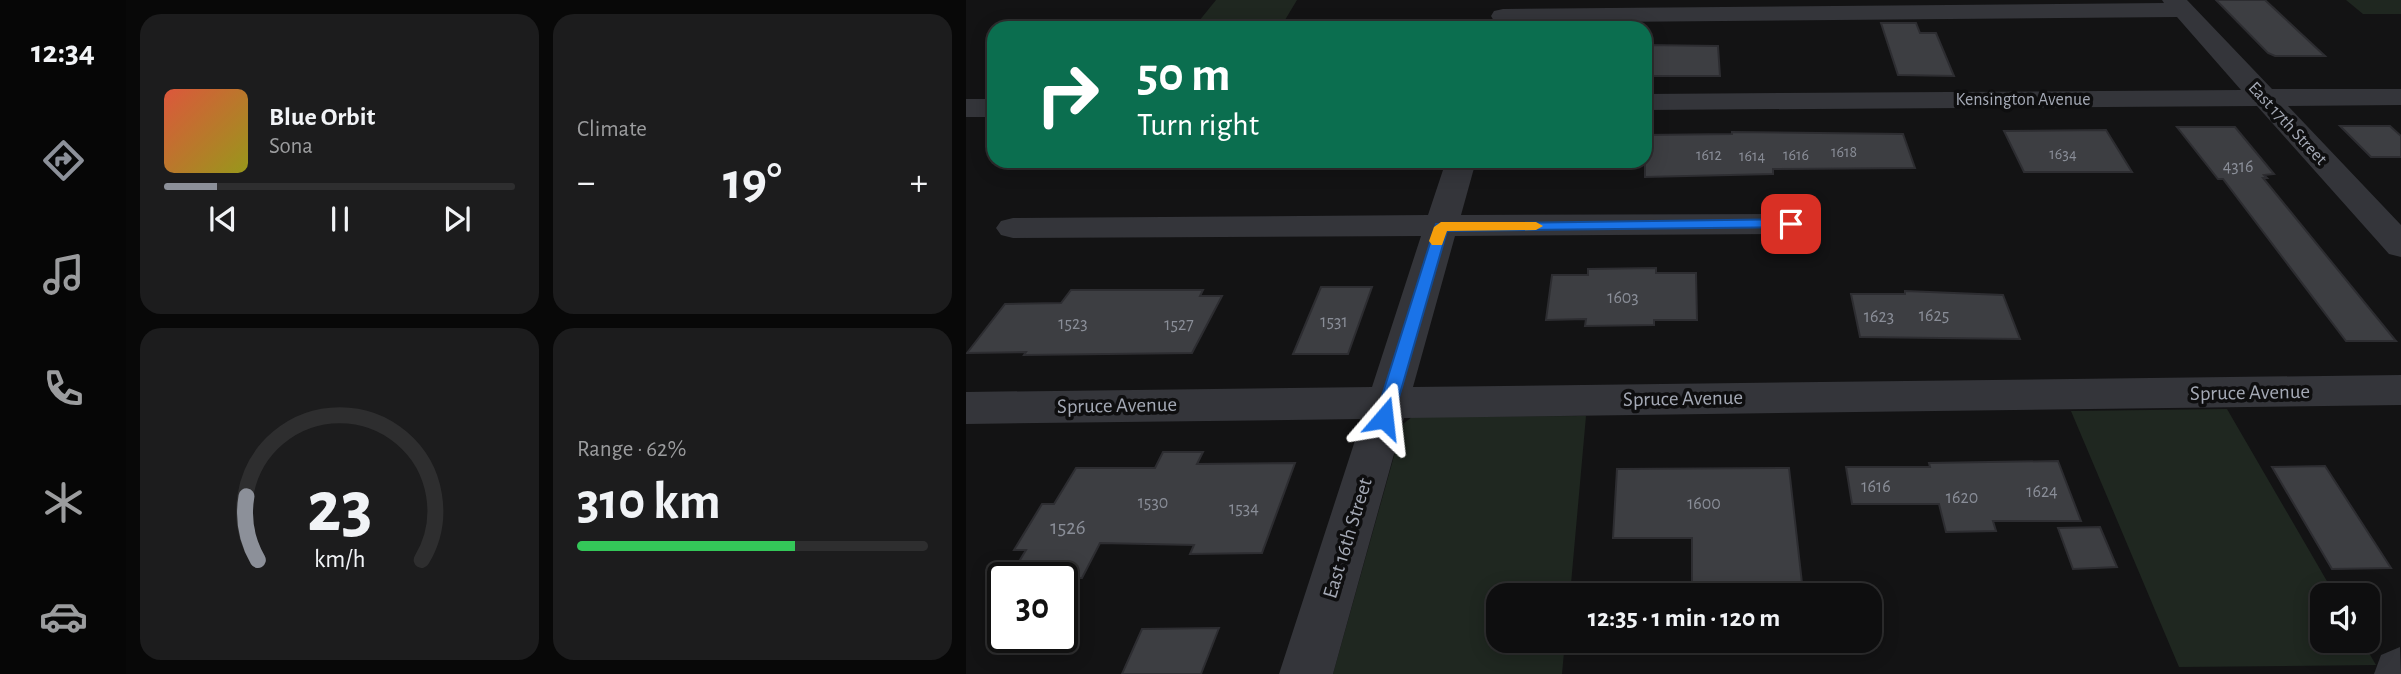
<!DOCTYPE html>
<html lang="en">
<head>
<meta charset="utf-8">
<style>
	:root { --surface:#0e0e0f; --page:#1c1c1d; --text:#f1f3f6; --muted:#9b9c9e; --line:#2e2e2f; --accent:#8c9099 }
	body { margin:0; font-family:"Alegreya Sans",sans-serif; background:var(--page); color:var(--text); height:100vh; display:flex; flex-direction:column; font-size:26px; white-space:nowrap }
	* { box-sizing:border-box; margin:0 }
	p { font-size:23px; color:var(--muted) }
	.icon { flex:none; width:38px; height:38px; fill:none; stroke:currentColor; stroke-width:2; stroke-linecap:round; stroke-linejoin:round }
	.map { position:relative; flex:1; overflow:hidden }
	.drawer { display:flex; flex-direction:column; gap:14px; padding:14px; background:#080808; width:840px }
	.drawer>* { flex:none }
	.banner { position:absolute; left:21px; top:21px; width:665px; height:147px; border-radius:21px; box-shadow:0 4px 18px #0003,0 0 0 2px var(--line); background:#0b6e4f; color:#fff; overflow:hidden }
	.tools { position:absolute; left:1344px; top:583px; display:grid; gap:14px }
	.tools a { display:grid; place-items:center; width:70px; height:70px; border-radius:14px; background:var(--surface); box-shadow:0 4px 18px #0003,0 0 0 2px var(--line); font-size:35px }
	.speed { position:absolute; left:21px; top:562px; display:flex; gap:14px; font-size:35px; font-weight:700; text-align:center }
	.speed>* { display:grid; place-content:center; width:91px; height:91px; border-radius:50%; background:var(--surface); box-shadow:0 4px 18px #0003,0 0 0 2px var(--line); line-height:1 }
	.speed .limit { border:4px solid #111; border-radius:10px; background:#fff; color:#111 }
	.pin { position:absolute; display:grid; place-items:center; width:60px; height:60px; color:#fff; margin:-30px; border-radius:14px; box-shadow:0 4px 10px #0006 }
	.me { position:absolute; width:77px; margin:-38px; rotate:17deg; stroke-linejoin:round; filter:drop-shadow(0 0 5px #0008) }
	.turn { display:flex; align-items:center; gap:24px; height:147px; padding:0 35px; font-size:32px }
	.turn .icon { width:91px; height:91px; stroke-width:2.5 }
	.turn b { display:block; font-size:49px; line-height:60px }
	.big { font-size:52px; font-weight:600; line-height:1.1 }
	.drawer .card { flex:1; display:flex; flex-direction:column; justify-content:center; gap:10px; min-width:0; padding:0 24px; border-radius:21px; background:var(--page) }
	.drawer .dial { align-items:center; gap:0 }
	.dial svg { height:182px; overflow:visible; fill:none; stroke:var(--line); stroke-width:7; stroke-linecap:round; text-anchor:middle }
	.dial text { fill:var(--text); stroke:none }
	.song { display:flex; align-items:center; gap:21px }
	.cover { width:84px; height:84px; border-radius:10px; background:linear-gradient(135deg,hsl(10 70% 55%),hsl(60 70% 35%)) }
	.played { height:7px; border-radius:4px; background:linear-gradient(90deg,var(--accent) 15%,var(--line) 15%) }
	.keys { display:flex; justify-content:space-around; direction:ltr }
	.heat { display:flex; justify-content:space-between; align-items:center; font-size:38px; direction:ltr }
	.charge { height:10px; border-radius:5px; background:linear-gradient(90deg,#34c759 62%,var(--line) 0) }
	.drawer .tiles { flex:1; display:grid; gap:14px; grid-template-columns:repeat(2,1fr) }
	.trip { position:absolute; left:520px; top:583px; width:396px; height:70px; border-radius:21px; background:var(--surface); box-shadow:0 4px 18px #0003,0 0 0 2px var(--line); font-weight:600; line-height:70px; text-align:center }
	main { display:flex; flex:1; min-height:0 }
	.menu { display:flex; flex-direction:column; width:126px; justify-content:space-around; align-items:center; background:#060606; color:var(--muted) }
	.menu .icon { width:49px; height:49px }
	.menu .selected { color:var(--accent) }
	.menu b { font-size:32px; color:var(--text) }
	.map>svg:first-child { display:block }
</style>
</head>
<body>
<main>
<nav class="menu">
<b>12:34</b>
<svg class="icon selected" aria-label="directions" viewBox="0 0 24 24"><path d="M12 3l9 9-9 9-9-9zM9 14v-3h6M13 9l2 2-2 2"/></svg>
<svg class="icon" aria-label="music" viewBox="0 0 24 24"><path d="M9 18V5l10-2v13"/><circle cx="6" cy="18" r="3"/><circle cx="16" cy="16" r="3"/></svg>
<svg class="icon" aria-label="phone" viewBox="0 0 24 24"><path d="M5 4h4l2 5-3 2q2 4 5 5l2-3 5 2v4C11 20 4 13 5 4z"/></svg>
<svg class="icon" aria-label="climate" viewBox="0 0 24 24"><path d="M12 3v18M4 7l16 10M4 17L20 7"/></svg>
<svg class="icon" aria-label="car" viewBox="0 0 24 24"><path d="M5 17H2v-5l4-1 3-4h7l3 4 3 1v5h-3M9 17h6M6 11h13"/><circle cx="7" cy="17" r="2"/><circle cx="17" cy="17" r="2"/></svg>
</nav>
<section class="drawer">
<div class="tiles">
<div class="card">
<div class="song"><i class="cover"></i><div><b>Blue Orbit</b><p>Sona</p></div></div>
<div class="played"></div>
<div class="keys"><svg class="icon" aria-label="previous" viewBox="0 0 24 24"><path d="M18 5L8 12l10 7zM5 5v14"/></svg><svg class="icon" aria-label="pause" viewBox="0 0 24 24"><path d="M8 5v14M16 5v14"/></svg><svg class="icon" aria-label="next" viewBox="0 0 24 24"><path d="M6 5l10 7-10 7zM19 5v14"/></svg></div>
</div>
<div class="card"><p>Climate</p>
<div class="heat"><a>−</a><b class="big">19°</b><a>+</a></div>
</div>
<div class="card dial"><svg viewBox="0 0 100 80">
<path d="M14 69A42 42 0 1 1 86 69"/>
<path d="M14 69A42 42 0 0 1 9 41" stroke="#8c9099"/>
<text x="50" y="56" font-size="32" font-weight="700">23</text>
<text x="50" y="72" font-size="11">km/h</text>
</svg></div>
<div class="card"><p>Range · 62%</p><b class="big">310 km</b><div class="charge"></div></div>
</div>
</section>
<div class="map">
<svg width="1435" height="674" viewBox="0 0 1435 674">
	<rect width="100%" height="100%" fill="#131314"/>
	<path fill="#1f2720" d="M250,0H331L319,20H523L520,28H237L242,21H233Z
		M1380,0H1435V14H1397Z
		M1261,409L1369,595H1356V640L1396,641L1410,665L1213,667L1105,411Z
		M620,416L604,595H532V640L599,641L596,674H367L437,424L446,417Z"/>
	<path fill="#3d3e42" stroke="#2d2d31" stroke-width="2" d="M1250,0H1299L1359,56H1309L1302,53Z
		M915,23H950L954,33H970L988,76L932,75Z
		M679,45L752,46L754,76H679Z
		M1374,126H1424L1435,136V157H1405Z
		M1211,127H1269L1308,174L1298,175L1301,178H1297L1430,341H1380L1257,179H1252Z
		M1140,130L1166,172H1058L1038,131Z
		M766,132L937,134L949,168L807,169V174L679,177V135L766,134Z
		M690,268V273H730L731,320H688V325L619,326L620,319L580,320L586,275H622V269Z
		M355,287H406L382,354H327Z
		M105,290H237L234,296H256L226,353L58,355L60,352L1,353L39,304L95,303Z
		M939,291L1037,295L1054,339L894,337L885,294H939Z
		M197,452H237L231,464L329,463L296,553L224,554L228,545L134,543L116,578H43L60,550H48L76,504H88L110,468H189Z
		M1092,461L1115,521H1027L1030,531L980,532L973,504H886L880,467H964L963,463Z
		M1359,466L1425,568L1366,569L1306,467Z
		M823,468L837,592L726,593V538H647L651,469Z
		M1134,527L1151,567L1107,569L1092,528Z
		M253,628L235,674H156L176,629Z"/>
	<g fill="none" stroke-linecap="round" stroke-linejoin="round">
		<path fill="#34353a" fill-rule="evenodd" d="M1196,0H1221L1306,89H1435V105L1322,106L1435,225V257L1423,254L1291,106L679,110V94L1275,90L1211,17L537,23L528,21L525,16L528,11L537,9L1198,3Z
			M0,99H28V117H0Z
			M480,161H510L495,215L825,214L837,217L842,224L837,231L825,234L489,236L447,387L1435,375V405L438,418L367,674H313L396,419L0,424V392L406,387L455,236L47,238L35,235L30,228L35,221L47,218L462,215Z
			M1434,647L1435,674H1408L1415,655Z"/>
	</g>
	<path fill="#1a73e8" stroke="#114b97" stroke-width="2" d="M825,219L832,224L830,227L481,231L427,418L424,423H412L409,418L470,224Z"/>
	<path fill="#f59e0b" d="M475,222H570L577,226L570,230L481,231L476,245H466L463,241L468,227Z"/>
	<g text-anchor="middle" stroke-width="7" stroke-linejoin="round" paint-order="stroke">
		<g font-size="16" fill="#8a8e98">
			<text x="878" y="157">1618</text>
			<text x="1097" y="159">1634</text>
			<text x="743" y="160">1612</text>
			<text x="830" y="160">1616</text>
			<text x="786" y="161">1614</text>
		</g>
		<g font-size="18" fill="#a4a9b5" stroke="#0e0e0f">
			<text x="1057" y="105">Kensington Avenue</text>
			<text transform="translate(1322 123) rotate(47)" y="6">East 17th Street</text>
		</g>
		<g font-size="18" fill="#8a8e98">
			<text x="1272" y="172">4316</text>
			<text x="657" y="303">1603</text>
			<text x="968" y="321">1625</text>
			<text x="913" y="322">1623</text>
			<text x="368" y="327">1531</text>
			<text x="107" y="329">1523</text>
			<text x="213" y="330">1527</text>
			<text x="910" y="492">1616</text>
			<text x="1076" y="497">1624</text>
			<text x="996" y="503">1620</text>
			<text x="187" y="508">1530</text>
			<text x="738" y="509">1600</text>
			<text x="278" y="514">1534</text>
		</g>
		<g font-size="21" fill="#a4a9b5" stroke="#0e0e0f">
			<text transform="translate(1284 392) rotate(-1)" y="7">Spruce Avenue</text>
			<text transform="translate(717 398) rotate(-1)" y="7">Spruce Avenue</text>
			<text transform="translate(151 405) rotate(-1)" y="7">Spruce Avenue</text>
			<text transform="translate(381 538) rotate(-73)" y="7">East 16th Street</text>
		</g>
		<g font-size="21" fill="#8a8e98">
			<text x="102" y="534">1526</text>
		</g>
	</g>
</svg>
<div class="tools">
<a><svg class="icon" aria-label="sound" viewBox="0 0 24 24"><path d="M4 9h4l5-4v14l-5-4H4zM17 9q2 3 0 6"/></svg></a>
</div>
<div class="speed"><div class="limit">30</div></div>
<div class="pin" style="left:825px;top:224px;background:#d93025"><svg class="icon" aria-label="arrive" viewBox="0 0 24 24"><path d="M6 21V4h12l-3 4 3 4H6"/></svg></div>
<svg class="me" style="left:418px;top:418px" viewBox="-20 -20 40 40"><path d="M0-17L14 15 0 8-14 15z" fill="#1a73e8" stroke="#fff" stroke-width="4"/></svg>
<div class="trip">12:35 · 1 min · 120 m</div>
<div class="banner">
<div class="turn"><svg class="icon" aria-label="right" viewBox="0 0 24 24"><path d="M7 20v-9h11M14 6l5 5-5 5"/></svg><div><b>50 m</b>Turn right</div></div>
</div>
</div>
</main>
</body>
</html>
